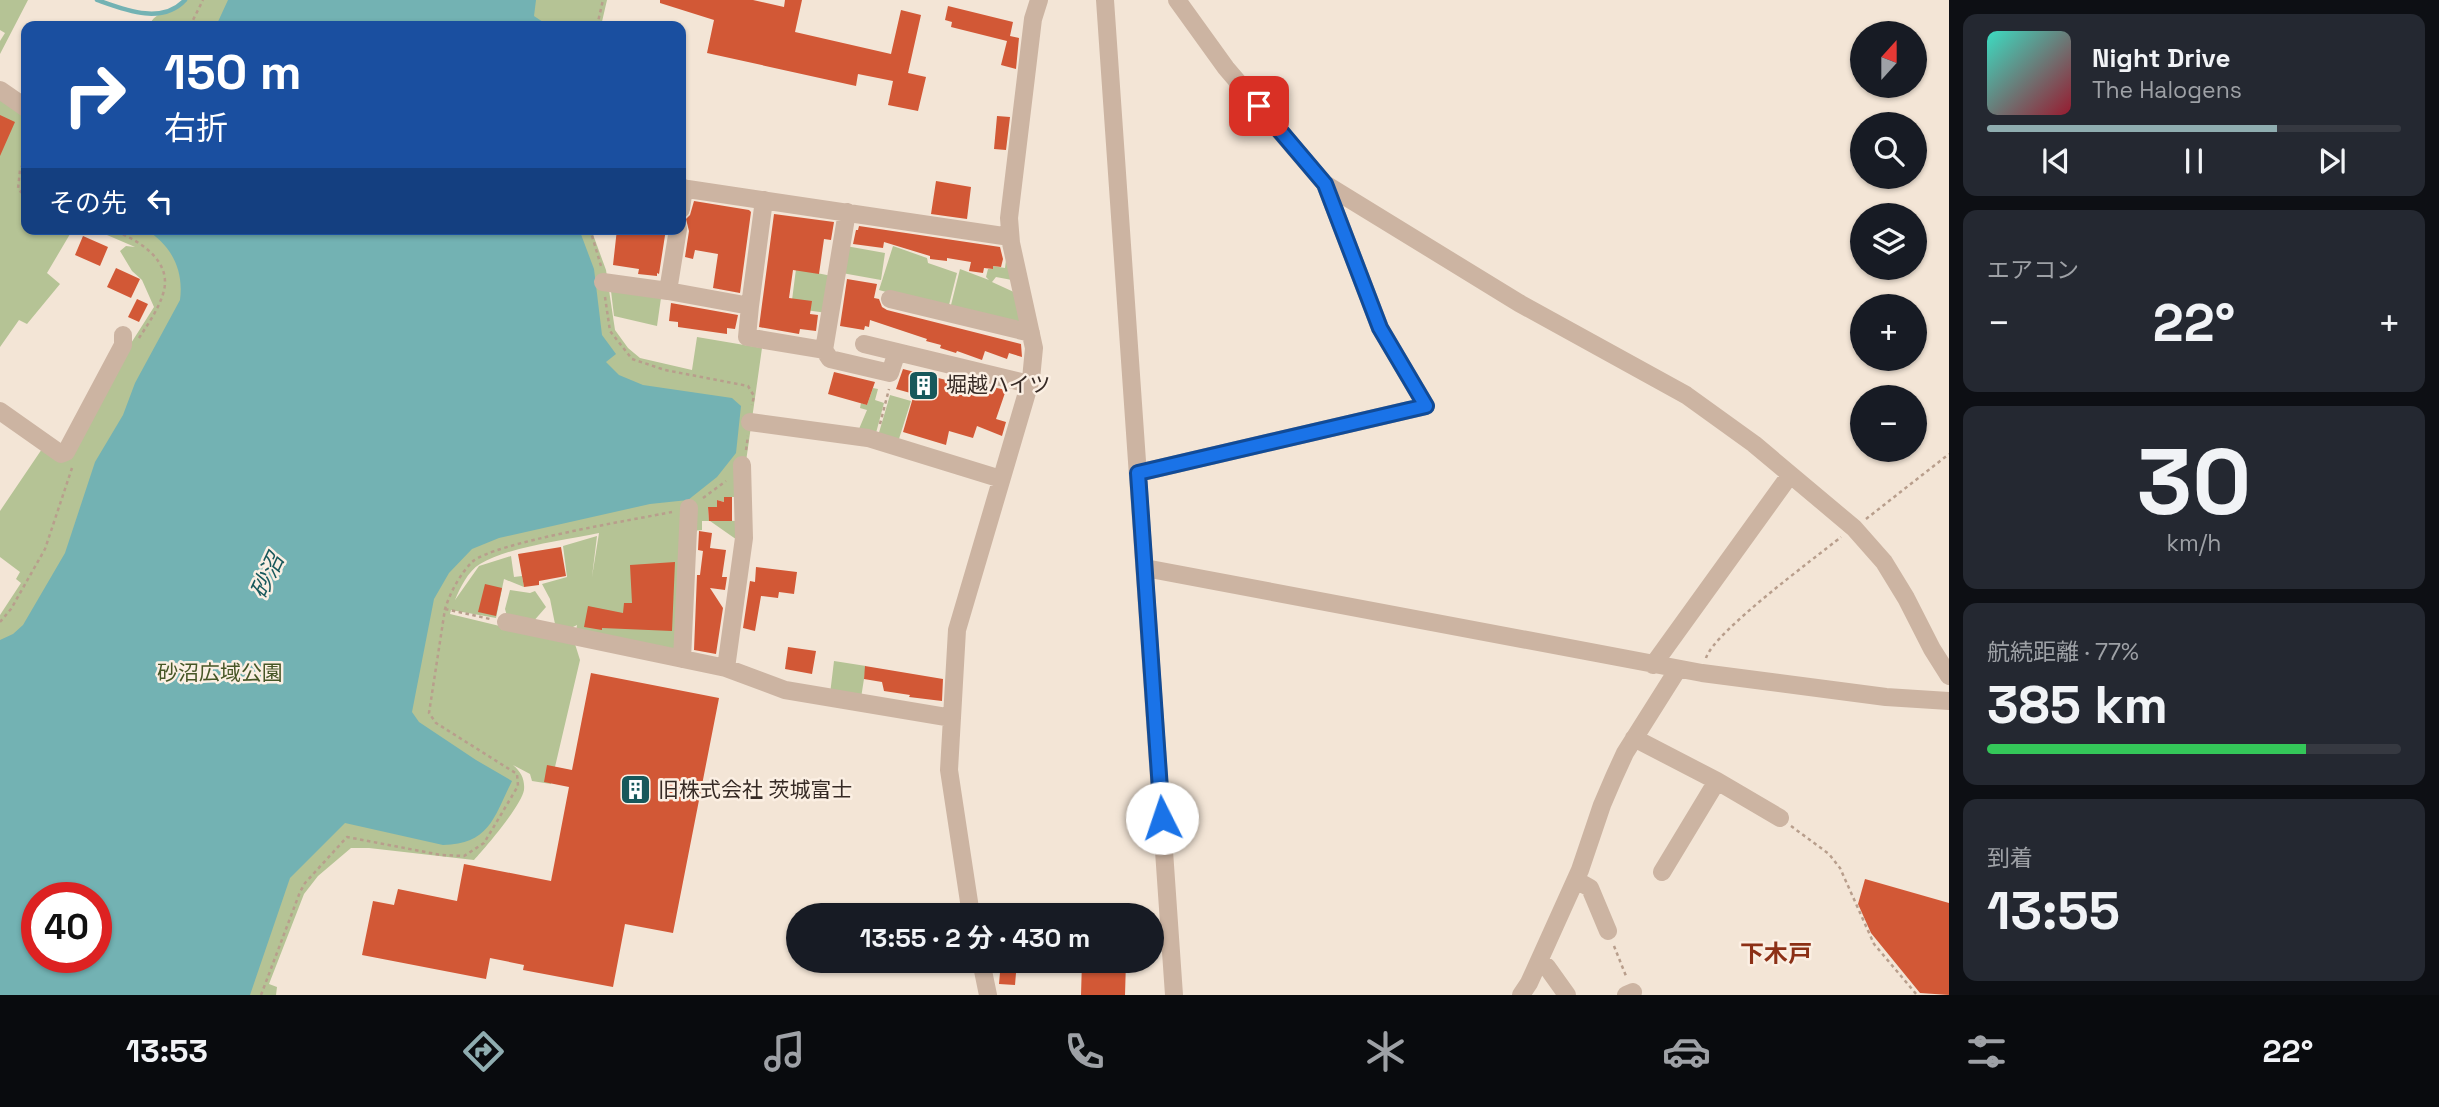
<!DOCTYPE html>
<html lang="ja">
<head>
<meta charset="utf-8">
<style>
	:root { --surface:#171b24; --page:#242831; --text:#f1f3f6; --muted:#9ea1a6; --line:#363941; --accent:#8fadb0 }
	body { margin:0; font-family:"Space Grotesk","Noto Sans JP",sans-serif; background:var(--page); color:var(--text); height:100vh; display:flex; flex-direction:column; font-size:26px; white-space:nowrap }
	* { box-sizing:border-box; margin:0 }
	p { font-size:23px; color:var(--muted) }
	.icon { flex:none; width:38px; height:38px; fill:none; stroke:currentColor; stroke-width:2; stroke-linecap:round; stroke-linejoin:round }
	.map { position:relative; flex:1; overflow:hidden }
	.side { display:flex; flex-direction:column; gap:14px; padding:14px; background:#0d0f14; width:490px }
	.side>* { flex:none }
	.hud { position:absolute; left:21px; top:21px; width:665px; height:214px; border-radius:14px; box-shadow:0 2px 5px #0004; background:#1a4fa0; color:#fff; overflow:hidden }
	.needle { width:46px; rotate:21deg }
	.buttons { position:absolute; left:1850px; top:21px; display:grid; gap:14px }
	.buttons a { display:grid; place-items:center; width:77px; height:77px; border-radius:50%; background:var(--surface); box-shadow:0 2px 5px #0004; font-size:35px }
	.speed { position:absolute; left:21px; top:882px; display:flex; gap:14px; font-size:35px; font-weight:700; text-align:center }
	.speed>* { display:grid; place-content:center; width:91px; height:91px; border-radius:50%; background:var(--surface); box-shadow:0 2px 5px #0004; line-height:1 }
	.speed .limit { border:10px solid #d22; background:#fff; color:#111 }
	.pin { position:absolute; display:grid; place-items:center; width:60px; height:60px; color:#fff; margin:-30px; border-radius:14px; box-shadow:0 4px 10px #0006 }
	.me { position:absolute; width:77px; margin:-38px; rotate:356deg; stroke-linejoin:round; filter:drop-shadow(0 0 5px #0008) }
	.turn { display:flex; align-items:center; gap:24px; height:147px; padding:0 28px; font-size:32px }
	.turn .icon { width:91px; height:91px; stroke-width:2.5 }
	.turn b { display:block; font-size:49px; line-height:60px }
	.then { display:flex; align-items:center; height:66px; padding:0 28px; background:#0003; gap:14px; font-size:26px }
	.big { font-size:52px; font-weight:700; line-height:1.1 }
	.side .tile { flex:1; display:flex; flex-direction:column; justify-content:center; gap:10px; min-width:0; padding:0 24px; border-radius:14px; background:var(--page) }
	.side .dial { align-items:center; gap:0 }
	.dial b { font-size:91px; line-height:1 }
	.song { display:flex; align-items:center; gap:21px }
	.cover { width:84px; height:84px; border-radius:10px; background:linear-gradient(135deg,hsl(170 70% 55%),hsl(350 70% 35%)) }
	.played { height:7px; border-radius:4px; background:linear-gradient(90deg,var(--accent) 70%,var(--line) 70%) }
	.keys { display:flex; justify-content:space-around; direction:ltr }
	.heat { display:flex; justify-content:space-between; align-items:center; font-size:38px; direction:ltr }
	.charge { height:10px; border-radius:5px; background:linear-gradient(90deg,#34c759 77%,var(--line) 0) }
	.trip { position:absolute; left:786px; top:903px; width:378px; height:70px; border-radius:35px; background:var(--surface); box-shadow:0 2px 5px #0004; font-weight:700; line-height:70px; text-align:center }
	.dock { display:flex; height:112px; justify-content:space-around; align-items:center; background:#090b0e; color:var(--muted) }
	.dock .icon { width:49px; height:49px }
	.dock .current { color:var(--accent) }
	.dock b { font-size:32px; color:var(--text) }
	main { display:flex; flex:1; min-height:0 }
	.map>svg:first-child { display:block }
</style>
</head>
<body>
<main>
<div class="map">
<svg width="1949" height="995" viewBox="0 0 1949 995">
	<rect width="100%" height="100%" fill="#f3e5d6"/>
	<path fill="#b5c395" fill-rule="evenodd" d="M0,0H28L0,54V41L5,33L0,30Z
		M186,0H607L601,26H150C154,8 173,18 186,0Z
		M0,96L26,114V229H73L47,273L60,284L27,324L19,320L0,347Z
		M93,229H591L606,270L615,330L628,348L640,358L692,370L697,337L762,348L741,497H725L724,502L717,500V507H708L709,520L736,521L740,542L710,521H702V530L693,531L681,655L576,632L577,625L567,630L555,624L550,599L542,584L567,577L563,546L597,536L592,577L599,533C565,540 508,547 480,564C468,571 460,588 455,600L479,566L511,556L514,577L522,576L524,587L504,579L496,618L451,610L450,614L575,644L580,660L551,784L532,781L530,774L513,765C521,772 525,779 524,790C521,806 486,847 474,860L369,848H351L318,876L304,894L269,984L277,987L276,995H0V615L21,583L16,579L20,572L0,557V511L44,446L60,455L154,307L142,280L132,271L120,251L126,246L135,247ZM37,898H96V957H37Z
		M846,246L885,253L881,280L842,273Z
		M893,246L927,258L928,263L957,273L948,309L879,290Z
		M1006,260L1012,280L996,277L992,282L1016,293L1022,323L950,309L960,269L989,280L986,277L988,269H993V266L1005,268Z
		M796,269L832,276L827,313L791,308Z
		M611,291L661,298L657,326L614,316Z
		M873,388L878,389L875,400L884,403L876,433L859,429L867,410L860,408L861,403L867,405Z
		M890,395L911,401L898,442L878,436Z
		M510,590L530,593L535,591L546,607L532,623L507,616L505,609Z
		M834,661L866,666L861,698L830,694Z"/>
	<path fill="#73b2b3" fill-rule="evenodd" d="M228,0H536L534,16L549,26H216Z
		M145,229H579L594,269L602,335L616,354L606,362L619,375L643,385L732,398L741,406L736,453L717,477L688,500L650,504L499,538L472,549L449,573L434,599L412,712L419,722L476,760L512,781C494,817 490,844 443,845L345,823L290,878L250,995H0V640L13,634L23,625L65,553L95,462L123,415L135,383L180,300C184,269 171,245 145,229ZM37,898H96V957H37Z"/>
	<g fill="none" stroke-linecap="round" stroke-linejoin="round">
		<path stroke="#73b2b3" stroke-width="4.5" d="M97,0C125,10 162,25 185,0"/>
	</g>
	<path fill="#d25836" d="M660,0H753L784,7L785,0H802L795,32L891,54L901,10L921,15L908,73L926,77L918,111L888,105L893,81L858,74L856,86L707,53L714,20L660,3Z
		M948,6L1013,22L1010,36L1019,38L1016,69L1001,65L1007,41L951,27L952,22L945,20Z
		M0,115L15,122L0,156Z
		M997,116L1010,117L1006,150L994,149Z
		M936,181L971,187L967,219L931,214Z
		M694,201L749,210L751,212L740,293L713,288L718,254L695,250L693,259L685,257L689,231L686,219L690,215Z
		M774,214L834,222L831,240L824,239L819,274L793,270L789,298L812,301L810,314L818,315L816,331L800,329L799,334L759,327Z
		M859,226L1000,247L1003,259L1001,267L993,266V269L984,268L983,273L969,271L971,262L947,258V261L930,259V256L884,242L883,248L853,244L856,230H858Z
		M617,229H666L659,274L657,273V276L638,274L639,269L613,265Z
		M83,236L108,247L100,266L75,255Z
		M116,268L140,279L131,298L107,287Z
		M847,279L877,284L874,298L879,299L882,307L887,310L1021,344L1022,357L1009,353L1007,359L985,351L982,360L957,351L956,353L940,348L941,345L926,341L927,339L870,320L869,327L865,326L864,330L840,326Z
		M137,299L148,304L139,322L128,317Z
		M671,303L738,315L735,329L727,328V334L678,327V322L669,321Z
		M903,369L950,381L948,389L970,395L974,383L1006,390L996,419L1006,422L1002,436L977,426L973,438L949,431L946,445L903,432L914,394L896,389Z
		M834,372L875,382L867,405L828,394Z
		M724,497H732V521H709L708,507H717V500L724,502Z
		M699,531L712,533L710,548L726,550L722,577H727L725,590L710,588L723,608L716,654L694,650L697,575H700L703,551L698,550Z
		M561,547L566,576L539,581V585L524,587L518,554Z
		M675,562L672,631L602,628V630L584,627L588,606L623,613L624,603H632L630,565Z
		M756,567L797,572L794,594L779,592L778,598L761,596L755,631L743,628L750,581L755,582Z
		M485,584L502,588L496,616L478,612Z
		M788,647L816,651L812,674L785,669Z
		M865,666L943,679L942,701L909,697L910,695L884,691L882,682L864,679Z
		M591,673L719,698L673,933L625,924L613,987L523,970L524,965L490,958L486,979L362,955L373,901L394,905L398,889L457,901L464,864L551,881L569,787L544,782L547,765L572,770Z
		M1865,879L1949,903V995L1920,993L1871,933L1858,904Z
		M1001,961H1017L1015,985L999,984Z
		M1082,961H1126L1125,995H1081Z"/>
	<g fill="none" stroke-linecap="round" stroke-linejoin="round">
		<path stroke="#b89e8c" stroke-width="2.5" stroke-dasharray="3.5 3.5" stroke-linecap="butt" d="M190,26L203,0
			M597,26L603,0
			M26,158L20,170L18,189L26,197
			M110,229C137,239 174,260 163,294C158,310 148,324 139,338
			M590,229L601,266
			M605,297L610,331L632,359L665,370L748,386L754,396L752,405
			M880,424L889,389
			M746,450L748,436
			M703,498L726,481
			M1866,519L1949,454
			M445,609L490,619
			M0,622L11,609L45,549L72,468
			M1706,658C1714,632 1815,558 1841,537
			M1791,826L1829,854L1840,868L1874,944L1917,995
			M1614,946L1626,976
			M261,995L300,892L305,883L347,837L441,855L464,856L484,843L518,786L517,774L436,723L429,713L445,609C450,593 460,574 472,562C492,543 637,519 672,512"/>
		<path stroke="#ccb4a2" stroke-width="18" d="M1105,0L1174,995
			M1177,0L1226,68L1325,184L1519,303L1686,395L1754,444L1854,528L1884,562L1906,598L1932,649L1949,676
			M0,90L26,108
			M681,188L1010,237
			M681,209L684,188
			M603,282L668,291L678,229
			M668,291L750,306L764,200
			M890,299L1031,333
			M750,306L747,337L824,350L830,359L890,373L897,352
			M864,344L1029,384
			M824,350L847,212
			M0,411L61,454L66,452L123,345V335
			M750,422L868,438L1001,479
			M1138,473L1426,406L1380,328L1325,184
			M1145,568L1702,673L1886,697L1949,701
			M506,622L726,668L785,690L952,718
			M682,659L689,508
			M1653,665L1790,475
			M726,668L744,538L742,465
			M1634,738L1717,781L1780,818
			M1662,872L1717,781
			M1576,880L1590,888L1608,931
			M971,915L949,770L957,630L1031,379L1034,348L1011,243L1009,218L1033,19L1039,0
			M981,961L988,995
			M1539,961L1547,967L1567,995
			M1521,995L1529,983L1580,870L1602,805L1614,777L1625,753L1678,669
			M1626,995L1633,992"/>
	</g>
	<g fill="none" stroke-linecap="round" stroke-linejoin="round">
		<defs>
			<path id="route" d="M1162,818L1138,473L1426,406L1380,328L1325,184L1259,106"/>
		</defs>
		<use href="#route" stroke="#114b97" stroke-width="18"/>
		<use href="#route" stroke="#1a73e8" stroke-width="12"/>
	</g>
	<defs>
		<symbol id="building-square" viewBox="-11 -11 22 22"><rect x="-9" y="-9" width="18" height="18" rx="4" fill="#17585b" stroke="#fbefe3"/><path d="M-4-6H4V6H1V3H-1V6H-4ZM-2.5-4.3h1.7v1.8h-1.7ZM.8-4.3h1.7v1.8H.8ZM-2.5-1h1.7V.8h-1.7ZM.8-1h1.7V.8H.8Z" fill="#fff"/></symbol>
	</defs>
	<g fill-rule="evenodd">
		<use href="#building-square" x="906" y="368" width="35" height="35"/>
		<use href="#building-square" x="618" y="772" width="35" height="35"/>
	</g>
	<g text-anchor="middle" stroke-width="5" stroke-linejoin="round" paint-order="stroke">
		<g font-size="21" fill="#362a25" stroke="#fbefe3" text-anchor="start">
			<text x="946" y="392">堀越ハイツ</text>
			<text x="658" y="797">旧株式会社 茨城富士</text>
		</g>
		<g font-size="21" fill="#465626" stroke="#fbefe3">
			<text x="220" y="680">砂沼広域公園</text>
		</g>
		<g font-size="23" font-style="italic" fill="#17585b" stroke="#fbefe3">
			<text transform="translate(267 576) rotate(-65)" y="8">砂沼</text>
		</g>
		<g font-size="24" font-weight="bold" fill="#8c3016" stroke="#fbefe3">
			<text x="1776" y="962">下木戸</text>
		</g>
	</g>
</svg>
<div class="buttons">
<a><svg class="needle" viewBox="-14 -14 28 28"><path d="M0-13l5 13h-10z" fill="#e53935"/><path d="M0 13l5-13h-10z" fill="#9ea1a6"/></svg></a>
<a><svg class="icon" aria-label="search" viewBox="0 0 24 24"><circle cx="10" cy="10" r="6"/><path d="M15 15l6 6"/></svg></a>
<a><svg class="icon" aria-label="layers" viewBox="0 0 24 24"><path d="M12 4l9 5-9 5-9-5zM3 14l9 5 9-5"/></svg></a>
<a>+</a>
<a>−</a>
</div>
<div class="speed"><div class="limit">40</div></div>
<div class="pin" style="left:1259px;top:106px;background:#d93025"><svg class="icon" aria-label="arrive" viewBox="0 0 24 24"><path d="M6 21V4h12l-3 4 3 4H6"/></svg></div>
<svg class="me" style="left:1162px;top:818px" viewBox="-20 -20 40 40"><circle r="19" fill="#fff"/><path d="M0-13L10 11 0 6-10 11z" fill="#1a73e8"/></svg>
<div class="trip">13:55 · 2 分 · 430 m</div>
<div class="hud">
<div class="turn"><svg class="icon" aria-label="right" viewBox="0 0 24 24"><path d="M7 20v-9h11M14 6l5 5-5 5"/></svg><div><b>150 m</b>右折</div></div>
<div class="then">その先<svg class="icon" aria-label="left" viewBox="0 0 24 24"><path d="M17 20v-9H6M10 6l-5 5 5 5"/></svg></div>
</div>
</div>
<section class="side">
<div class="tile">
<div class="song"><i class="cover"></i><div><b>Night Drive</b><p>The Halogens</p></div></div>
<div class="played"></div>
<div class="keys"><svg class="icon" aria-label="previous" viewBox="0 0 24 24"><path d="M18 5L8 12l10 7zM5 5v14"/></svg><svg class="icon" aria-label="pause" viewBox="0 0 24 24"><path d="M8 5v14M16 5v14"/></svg><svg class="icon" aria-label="next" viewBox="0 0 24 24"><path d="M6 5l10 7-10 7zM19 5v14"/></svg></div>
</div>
<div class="tile"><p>エアコン</p>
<div class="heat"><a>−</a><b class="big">22°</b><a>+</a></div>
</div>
<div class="tile dial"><b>30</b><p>km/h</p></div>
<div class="tile"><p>航続距離 · 77%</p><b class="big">385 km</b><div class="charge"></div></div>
<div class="tile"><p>到着</p><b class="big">13:55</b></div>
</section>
</main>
<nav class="dock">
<b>13:53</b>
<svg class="icon current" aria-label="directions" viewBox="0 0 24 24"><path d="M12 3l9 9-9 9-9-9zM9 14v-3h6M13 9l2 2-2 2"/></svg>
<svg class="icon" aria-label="music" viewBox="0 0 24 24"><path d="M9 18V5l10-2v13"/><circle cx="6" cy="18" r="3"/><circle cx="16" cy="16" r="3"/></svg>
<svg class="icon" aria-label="phone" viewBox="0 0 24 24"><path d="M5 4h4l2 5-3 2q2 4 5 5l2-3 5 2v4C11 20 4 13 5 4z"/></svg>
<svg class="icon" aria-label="climate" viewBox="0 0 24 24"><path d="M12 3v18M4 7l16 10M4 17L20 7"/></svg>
<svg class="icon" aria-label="car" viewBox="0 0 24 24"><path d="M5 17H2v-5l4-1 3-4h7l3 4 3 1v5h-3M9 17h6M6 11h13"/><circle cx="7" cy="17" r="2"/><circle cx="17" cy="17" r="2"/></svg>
<svg class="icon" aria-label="filters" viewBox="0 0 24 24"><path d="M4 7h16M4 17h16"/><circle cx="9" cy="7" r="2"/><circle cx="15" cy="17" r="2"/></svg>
<b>22°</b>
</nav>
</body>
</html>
